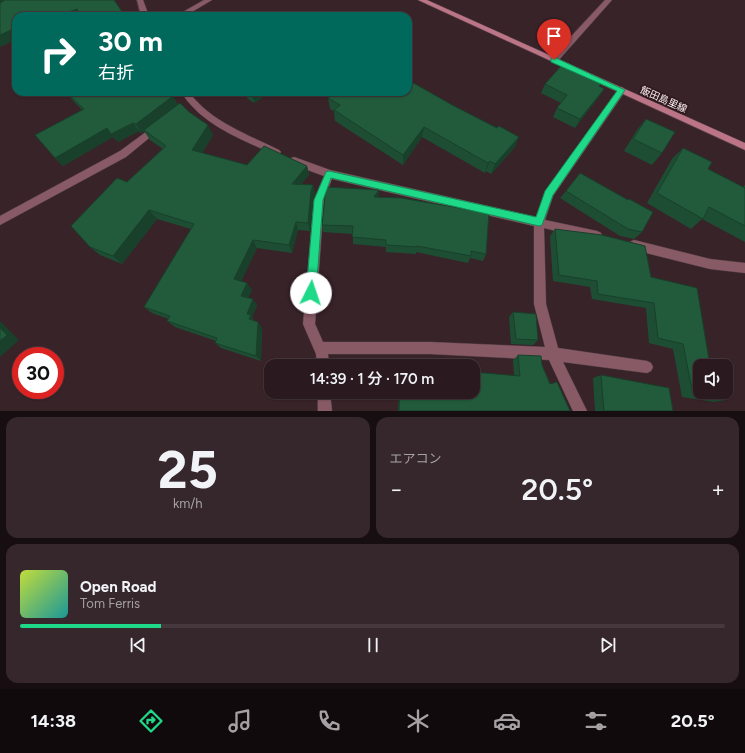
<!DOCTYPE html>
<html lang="ja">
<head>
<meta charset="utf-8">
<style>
	:root { --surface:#2a1a1f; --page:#36272c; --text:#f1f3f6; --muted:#a5a1a4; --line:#46383d; --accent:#1dd988 }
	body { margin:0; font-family:Figtree,"Noto Sans JP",sans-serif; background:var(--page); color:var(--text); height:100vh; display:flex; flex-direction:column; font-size:15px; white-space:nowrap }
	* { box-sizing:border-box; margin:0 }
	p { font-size:13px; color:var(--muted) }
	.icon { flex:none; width:22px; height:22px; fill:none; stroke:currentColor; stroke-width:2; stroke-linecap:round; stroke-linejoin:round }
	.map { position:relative; height:411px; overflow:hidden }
	.sheet { display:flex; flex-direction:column; gap:6px; padding:6px; background:#170e11; flex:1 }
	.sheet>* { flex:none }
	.guide { position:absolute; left:12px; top:12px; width:400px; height:84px; border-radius:12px; box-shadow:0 1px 3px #0004,0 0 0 1px var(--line); background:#00695c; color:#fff; overflow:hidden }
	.buttons { position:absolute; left:693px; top:359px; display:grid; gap:8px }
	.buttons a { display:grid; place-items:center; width:40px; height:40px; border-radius:8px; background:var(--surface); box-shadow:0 1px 3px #0004,0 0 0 1px var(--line); font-size:20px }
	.speed { position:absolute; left:12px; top:347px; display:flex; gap:8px; font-size:20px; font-weight:700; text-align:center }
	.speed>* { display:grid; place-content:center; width:52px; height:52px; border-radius:50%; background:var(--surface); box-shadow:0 1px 3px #0004,0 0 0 1px var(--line); line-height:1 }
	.speed .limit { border:6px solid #d22; background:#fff; color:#111 }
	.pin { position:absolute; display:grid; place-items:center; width:34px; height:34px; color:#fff; margin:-41px -17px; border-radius:50% 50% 50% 0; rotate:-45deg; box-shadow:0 0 4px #0007 }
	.pin .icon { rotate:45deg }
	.me { position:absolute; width:44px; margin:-22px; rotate:4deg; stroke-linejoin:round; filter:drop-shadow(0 0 3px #0008) }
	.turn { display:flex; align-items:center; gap:14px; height:84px; padding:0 20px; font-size:18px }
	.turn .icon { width:52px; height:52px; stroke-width:2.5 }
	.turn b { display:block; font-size:28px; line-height:34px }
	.big { font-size:30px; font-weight:600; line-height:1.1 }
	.sheet .card { flex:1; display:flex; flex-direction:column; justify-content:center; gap:6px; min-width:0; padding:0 14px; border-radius:12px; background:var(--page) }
	.sheet .dial { align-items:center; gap:0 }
	.dial b { font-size:52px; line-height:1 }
	.song { display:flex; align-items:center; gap:12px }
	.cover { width:48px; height:48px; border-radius:6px; background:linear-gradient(135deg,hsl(70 70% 55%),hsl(180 70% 35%)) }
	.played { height:4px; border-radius:2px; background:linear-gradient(90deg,var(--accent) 20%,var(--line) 20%) }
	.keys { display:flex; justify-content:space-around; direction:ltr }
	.heat { display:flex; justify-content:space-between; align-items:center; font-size:22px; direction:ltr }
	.sheet .tiles { flex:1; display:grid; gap:6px; grid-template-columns:1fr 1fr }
	.card:last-child { grid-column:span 2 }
	.trip { position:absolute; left:264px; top:359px; width:216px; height:40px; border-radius:12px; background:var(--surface); box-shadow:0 1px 3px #0004,0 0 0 1px var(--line); font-weight:600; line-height:40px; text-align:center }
	.dock { display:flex; height:64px; justify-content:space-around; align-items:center; background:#110a0c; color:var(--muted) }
	.dock .icon { width:28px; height:28px }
	.dock .selected { color:var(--accent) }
	.dock b { font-size:18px; color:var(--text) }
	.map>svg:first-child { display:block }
</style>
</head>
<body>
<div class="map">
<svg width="745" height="411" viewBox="0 0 745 411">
	<rect width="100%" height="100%" fill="#382329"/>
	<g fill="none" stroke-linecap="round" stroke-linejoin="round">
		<defs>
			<path id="street" d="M137,0H143L149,16H141Z
				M204,0H212L185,16H176Z
				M605,0H612L557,62H551V58Z
				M622,87L626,90L553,196L545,220L597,231L601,233L602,236L601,239L597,241L544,228L546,304L558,348L647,361L651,363L653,367L651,371L647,373L563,362L587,411H573L549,360L430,354H328L329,366H317L316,354L303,324L314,200L324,176L291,164L289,161L291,158L294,157L330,170L536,217L546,191L619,88ZM332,179L534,226V304L545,347L430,342H323L315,324L324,200Z
				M181,92H189C211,122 247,134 279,150L281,152L279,154H273C239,138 202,125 181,92Z
				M157,124L161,127L160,129L126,157L0,225V216L120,151Z
				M634,240L710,259L745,263V273L710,269L634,250L630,248L629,245L630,242Z
				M318,392H330L332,411H318Z"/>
			<path id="secondary" d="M418,0H427L745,143V150Z"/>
		</defs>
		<use href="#street" stroke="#533f45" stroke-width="1"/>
		<use href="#secondary" stroke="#533f45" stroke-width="1"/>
		<use href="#street" fill="#885a66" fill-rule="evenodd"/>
		<use href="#secondary" fill="#bc7487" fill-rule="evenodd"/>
	</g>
	<path fill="#1d4e34" d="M545,84H601L599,87L604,89L598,98L575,128L553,117L557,108L561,103L541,93Z
		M65,92H169L173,96L177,104L189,112L213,135L202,153L247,165L307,166L309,175L301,184L313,185L315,194L313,200L310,231L298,230L292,253L257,248L241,281L252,290L248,298L257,305L252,318L262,328L261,361L221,348L215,343L216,341L175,327L167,321L169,319L152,313L144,307L191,229L157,219L122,264L100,255L90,247L127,182L163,149L150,140L144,131L141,133L139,131L118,142L113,137L63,166L55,158L82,110Z
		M239,92H270L254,103Z
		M328,98L515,147L491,174L486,171L485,173L422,137L403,165L335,121L334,111L330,109Z
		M646,119L662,153L652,165L624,151L637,130Z
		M683,148L708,169L743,187L745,185V242L702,219L691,229L647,203L672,159Z
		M566,191L628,200L629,199L642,232L634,239L620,236L560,198Z
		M379,197L486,254L483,261L470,258L468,263L416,252V254L386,252V247L353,244V234L323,232L322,225Z
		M555,229L651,277L700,366L726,400L714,402L682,397L673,349L649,343L646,308L592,299L590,287L553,281L550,236Z
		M513,312L538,340L533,345L511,344L509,317Z
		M518,355L542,365L550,384L570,411H398L399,392H473L514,375L513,360Z
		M601,375L673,411H595L593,378Z"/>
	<path fill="#18402a" d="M0,0H16L0,8Z
		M77,9L82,16H47L58,12Z
		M16,28V40L0,47V35Z
		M604,89L598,98L575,128L580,119Z
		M256,92H270L254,103L252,95Z
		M173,96L178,105L141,133L136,124Z
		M133,123L139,131L118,142L113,137L63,166L55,158L107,128Z
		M208,125L213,135L198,160L192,150Z
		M424,127L422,137L403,165V155Z
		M519,137L515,147L491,174L495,164Z
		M490,161L486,171L485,173L488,163Z
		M307,166L309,175L294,193L292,184Z
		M313,185L315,194L313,200L310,231L308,223L311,191Z
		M379,190V198L374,197Z
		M149,210L157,219L122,264L113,256Z
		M296,222L298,230L292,253L289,245Z
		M253,240L257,248L239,286L234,279Z
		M247,283L252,290L246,302L241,296Z
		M253,299L257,305L252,318L255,321L249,319L247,314Z
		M0,321L19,340L0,357Z
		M258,322L262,328L261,361L256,356Z"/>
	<path fill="#225b3c" stroke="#18402a" d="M5,0H114L125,16H81L77,9L60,15L58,12L47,16H16V28L0,35V3Z
		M561,66L601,84L599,86L604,89L580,119L557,108L567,95L545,84Z
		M408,80L454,106L497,128L499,126L519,137L495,164L490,161L488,163L424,127L403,155L334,110L340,105L328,98L336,92H408Z
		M66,92H169L173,96L136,124L133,123L111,134L107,128L55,158L35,135L84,109Z
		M248,92H256L252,95Z
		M180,103L189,112L208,125L192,150L247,165L264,146L307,166L292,184L313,185L311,191L308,223L296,222L289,245L253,240L234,279L247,283L241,296L253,299L247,314L251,315L249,319L258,322L256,356L215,343L217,338L167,321L170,316L144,307L194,224L149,210L113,256L90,247L71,226L117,178L127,182L166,146L144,130Z
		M646,119L675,132L662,153L633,139Z
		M683,148L712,162L708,169L745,188V226L709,207L703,219L657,193Z
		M580,173L628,200L629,199L653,212L642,232L628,229L566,191Z
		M326,187L379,190L374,197L401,198L489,213L486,254L471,251V256L417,246V247L386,245V240L352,237L353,226L322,225Z
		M555,229L602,235L645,246L651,277L697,288L710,366H700V392H724L726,400L693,394L683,344L658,338L654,303L598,294L597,281L559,275Z
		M513,312L536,314L538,340L516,339Z
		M0,328L7,335L0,341Z
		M518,355L541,356L542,365L550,384L557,382L570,411H399L400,392H473V372L520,376Z
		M401,361L462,365V366H400Z
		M601,375L669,388L673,411H604Z"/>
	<path fill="#1dd988" stroke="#138d58" d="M551,58H556L625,90L553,195L542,225L539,226L331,178L323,200L316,293L315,296L311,298L308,296L306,293L314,200L326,172L329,171L536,217L545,191L617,91L551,62Z"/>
	<g text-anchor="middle" stroke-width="3.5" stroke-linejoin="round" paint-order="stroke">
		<g font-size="10" fill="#faecef" stroke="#2e1a1f">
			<text transform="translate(664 99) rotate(24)" y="4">飯田島里線</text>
		</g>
	</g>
</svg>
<div class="buttons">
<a><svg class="icon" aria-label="sound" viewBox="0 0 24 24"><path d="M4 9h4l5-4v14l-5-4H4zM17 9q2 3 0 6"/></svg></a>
</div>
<div class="speed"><div class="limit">30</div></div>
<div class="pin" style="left:554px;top:60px;background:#d93025"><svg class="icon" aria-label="arrive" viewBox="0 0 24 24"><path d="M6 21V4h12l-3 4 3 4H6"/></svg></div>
<svg class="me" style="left:311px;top:293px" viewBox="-20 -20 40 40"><circle r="19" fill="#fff"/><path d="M0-13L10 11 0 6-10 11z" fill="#1dd988"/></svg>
<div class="trip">14:39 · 1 分 · 170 m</div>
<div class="guide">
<div class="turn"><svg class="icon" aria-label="right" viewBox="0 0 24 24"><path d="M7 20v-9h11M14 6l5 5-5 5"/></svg><div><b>30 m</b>右折</div></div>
</div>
</div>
<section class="sheet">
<div class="tiles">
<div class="card dial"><b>25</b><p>km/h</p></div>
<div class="card"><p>エアコン</p>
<div class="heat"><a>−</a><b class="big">20.5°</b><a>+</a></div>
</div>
<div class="card">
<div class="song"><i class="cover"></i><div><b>Open Road</b><p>Tom Ferris</p></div></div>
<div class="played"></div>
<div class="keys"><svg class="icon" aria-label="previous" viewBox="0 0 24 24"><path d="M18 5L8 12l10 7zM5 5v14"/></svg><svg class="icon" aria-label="pause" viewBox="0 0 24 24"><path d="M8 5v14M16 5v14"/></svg><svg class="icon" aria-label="next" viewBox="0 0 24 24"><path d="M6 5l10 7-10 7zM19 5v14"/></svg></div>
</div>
</div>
</section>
<nav class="dock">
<b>14:38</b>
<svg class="icon selected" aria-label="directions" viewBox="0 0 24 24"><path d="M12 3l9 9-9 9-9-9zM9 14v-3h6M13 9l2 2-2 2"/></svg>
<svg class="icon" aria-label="music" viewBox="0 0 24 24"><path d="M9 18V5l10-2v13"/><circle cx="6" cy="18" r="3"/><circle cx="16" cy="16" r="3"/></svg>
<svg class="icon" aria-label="phone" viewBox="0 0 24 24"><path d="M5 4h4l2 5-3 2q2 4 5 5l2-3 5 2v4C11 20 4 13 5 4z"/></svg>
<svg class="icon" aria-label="climate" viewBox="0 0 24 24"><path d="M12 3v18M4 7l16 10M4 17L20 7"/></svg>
<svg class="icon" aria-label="car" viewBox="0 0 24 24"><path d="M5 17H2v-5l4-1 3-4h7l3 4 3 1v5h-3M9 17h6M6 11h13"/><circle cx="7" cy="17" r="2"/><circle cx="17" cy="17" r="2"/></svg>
<svg class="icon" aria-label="filters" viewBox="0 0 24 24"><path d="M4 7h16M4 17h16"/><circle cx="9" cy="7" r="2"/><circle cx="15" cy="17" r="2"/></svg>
<b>20.5°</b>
</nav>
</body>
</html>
